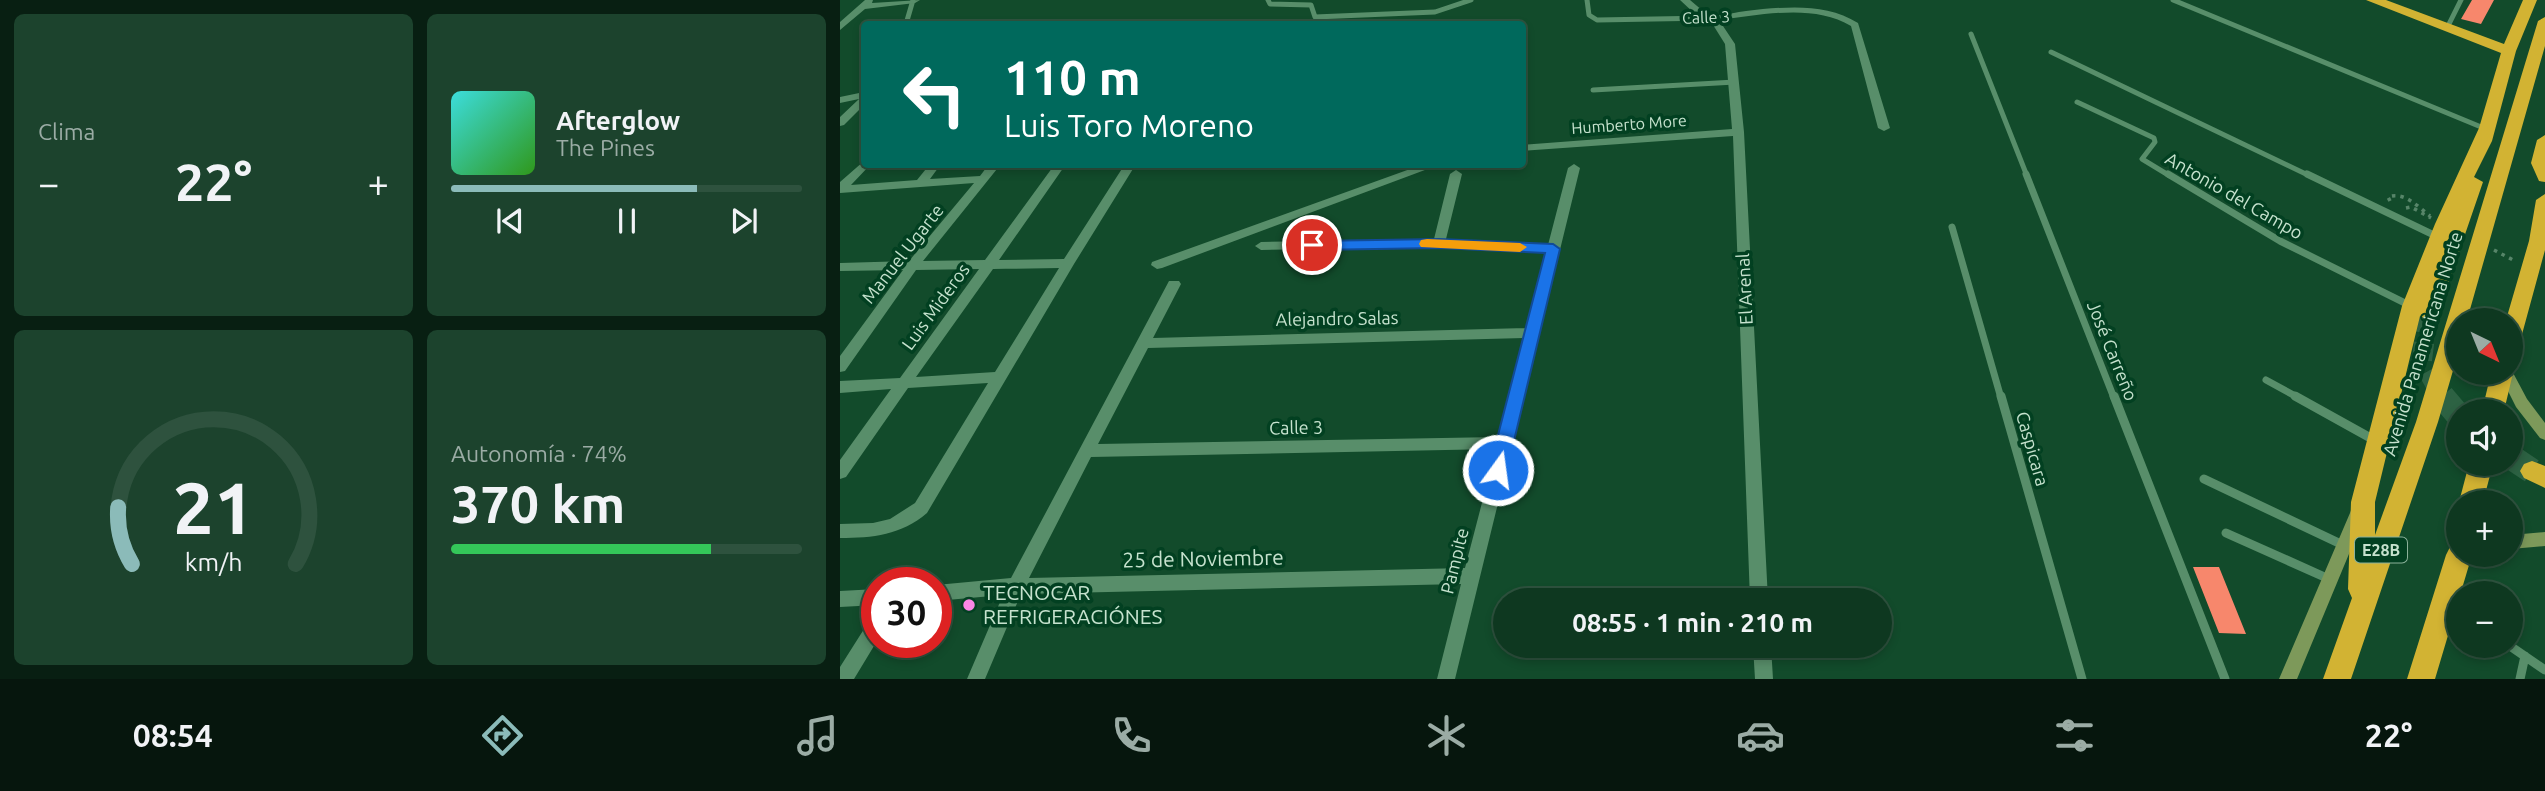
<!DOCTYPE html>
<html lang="es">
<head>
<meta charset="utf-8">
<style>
	:root { --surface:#0e3820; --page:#1c432d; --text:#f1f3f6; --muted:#9baca5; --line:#2e523e; --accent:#8bbbb9 }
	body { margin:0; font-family:Ubuntu,sans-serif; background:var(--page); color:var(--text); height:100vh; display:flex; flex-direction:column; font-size:26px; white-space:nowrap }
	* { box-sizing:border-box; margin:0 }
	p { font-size:23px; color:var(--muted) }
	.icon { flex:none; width:38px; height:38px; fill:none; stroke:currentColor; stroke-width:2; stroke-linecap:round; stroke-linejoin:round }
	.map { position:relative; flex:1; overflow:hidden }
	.drawer { display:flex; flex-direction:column; gap:14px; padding:14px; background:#081f12; width:840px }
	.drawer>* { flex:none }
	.banner { position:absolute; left:21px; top:21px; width:665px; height:147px; border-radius:7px; box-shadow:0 4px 10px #0003,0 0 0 2px var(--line); background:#00695c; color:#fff; overflow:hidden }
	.needle { width:46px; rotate:137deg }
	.controls { position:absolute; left:1606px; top:308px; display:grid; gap:14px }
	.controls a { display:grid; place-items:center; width:77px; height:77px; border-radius:50%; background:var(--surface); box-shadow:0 4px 10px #0003,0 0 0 2px var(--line); font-size:35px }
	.speed { position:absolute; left:21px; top:567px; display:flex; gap:14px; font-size:35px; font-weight:700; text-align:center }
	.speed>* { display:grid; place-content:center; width:91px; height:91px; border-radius:50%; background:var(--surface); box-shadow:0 4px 10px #0003,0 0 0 2px var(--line); line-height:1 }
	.speed .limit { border:10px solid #d22; background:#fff; color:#111 }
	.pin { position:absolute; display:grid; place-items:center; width:60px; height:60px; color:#fff; margin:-30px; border:4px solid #fff; border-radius:50%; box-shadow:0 2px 7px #0007 }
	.me { position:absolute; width:77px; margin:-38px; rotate:14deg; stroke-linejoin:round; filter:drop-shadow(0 0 5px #0008) }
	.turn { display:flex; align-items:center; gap:24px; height:147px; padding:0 28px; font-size:32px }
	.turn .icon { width:91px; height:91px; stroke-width:2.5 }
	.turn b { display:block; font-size:49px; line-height:60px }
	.big { font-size:52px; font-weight:600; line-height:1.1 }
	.drawer .widget { flex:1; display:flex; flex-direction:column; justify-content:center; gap:10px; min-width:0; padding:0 24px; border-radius:10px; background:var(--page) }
	.drawer .dial { align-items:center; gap:0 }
	.dial svg { height:182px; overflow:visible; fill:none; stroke:var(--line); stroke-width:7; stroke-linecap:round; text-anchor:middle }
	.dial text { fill:var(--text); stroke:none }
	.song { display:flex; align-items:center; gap:21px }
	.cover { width:84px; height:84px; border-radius:10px; background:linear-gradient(135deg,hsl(180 70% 55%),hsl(110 70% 35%)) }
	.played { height:7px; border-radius:4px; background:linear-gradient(90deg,var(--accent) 70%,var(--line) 70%) }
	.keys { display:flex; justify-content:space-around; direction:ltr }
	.heat { display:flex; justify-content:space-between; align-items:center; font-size:38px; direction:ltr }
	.charge { height:10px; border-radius:5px; background:linear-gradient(90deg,#34c759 74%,var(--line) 0) }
	.drawer .tiles { flex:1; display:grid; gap:14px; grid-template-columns:repeat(2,1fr) }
	.trip { position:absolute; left:653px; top:588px; width:399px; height:70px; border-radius:35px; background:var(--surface); box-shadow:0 4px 10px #0003,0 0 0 2px var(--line); font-weight:600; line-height:70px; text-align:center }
	.menu { display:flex; height:112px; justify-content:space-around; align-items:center; background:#06160d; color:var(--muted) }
	.menu .icon { width:49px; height:49px }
	.menu .current { color:var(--accent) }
	.menu b { font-size:32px; color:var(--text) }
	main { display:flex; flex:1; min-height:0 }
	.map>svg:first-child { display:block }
</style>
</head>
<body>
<main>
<section class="drawer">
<div class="tiles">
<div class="widget"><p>Clima</p>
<div class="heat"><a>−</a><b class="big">22°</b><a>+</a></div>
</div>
<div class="widget">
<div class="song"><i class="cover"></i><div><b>Afterglow</b><p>The Pines</p></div></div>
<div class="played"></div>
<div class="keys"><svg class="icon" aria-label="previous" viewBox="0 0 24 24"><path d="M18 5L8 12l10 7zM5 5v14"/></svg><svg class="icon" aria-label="pause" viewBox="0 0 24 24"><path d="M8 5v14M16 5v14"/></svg><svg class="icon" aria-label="next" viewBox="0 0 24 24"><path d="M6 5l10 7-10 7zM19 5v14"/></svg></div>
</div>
<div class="widget dial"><svg viewBox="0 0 100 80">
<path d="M14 69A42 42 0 1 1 86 69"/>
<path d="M14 69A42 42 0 0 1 8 44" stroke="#8bbbb9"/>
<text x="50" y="56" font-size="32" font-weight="700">21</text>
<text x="50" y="72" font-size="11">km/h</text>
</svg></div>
<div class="widget"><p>Autonomía · 74%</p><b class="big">370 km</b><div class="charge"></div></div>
</div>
</section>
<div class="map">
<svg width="1705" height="679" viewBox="0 0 1705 679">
	<rect width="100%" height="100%" fill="#124b2b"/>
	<path fill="#f7876c" d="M1632,0H1654L1641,24L1621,19Z
		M1353,567H1379L1406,634L1379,633Z"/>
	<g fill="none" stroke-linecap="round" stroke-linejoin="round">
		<path stroke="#2d6243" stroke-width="20" stroke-dasharray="20 10" stroke-linecap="butt" d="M1588,313L1582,360L1603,398"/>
		<path stroke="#2d6243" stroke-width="25" stroke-dasharray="25 12" stroke-linecap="butt" d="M1602,396L1619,416
			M1671,457L1692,471"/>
		<path stroke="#578569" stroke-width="3.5" stroke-dasharray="3.5 5" stroke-linecap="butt" d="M1550,201L1548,197C1564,191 1577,206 1590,216
			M1566,208L1571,207L1591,218
			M1654,250L1675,261"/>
		<path stroke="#588e6a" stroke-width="5" d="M428,0L430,4L471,5L475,17L595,12L631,0
			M747,0L749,15L757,20L871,18
			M1333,0L1646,129
			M66,24L73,0
			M1607,28L1621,0
			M1131,34L1187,176
			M1211,52L1470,176
			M753,90L895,82
			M1237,102L1314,138L1315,142L1302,159L1330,176"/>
		<path stroke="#588e6a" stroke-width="7" d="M1186,174L1274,398
			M1328,174L1440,241L1569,305
			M1467,174L1598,237
			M1112,227L1161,398
			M1426,380L1459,398"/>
		<path stroke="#588e6a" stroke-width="9" d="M1161,396L1242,679
			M1274,396L1385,679
			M1455,396L1536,441
			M1364,479L1503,545
			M1386,533L1489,579
			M1670,646L1705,670
			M1680,679L1685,656"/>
		<path fill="#588e6a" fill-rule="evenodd" d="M25,0H33L32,3L80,0L75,3L25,9L0,30V22Z
			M840,0H850C857,6 864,13 873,15C883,16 896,12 906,11C943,7 985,2 1018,23L1050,128L1044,131L1038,128L1011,26C973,3 921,15 879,20L895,44L904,132L928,600H910L893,136L682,151V145L892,129L885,44L870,20L855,14Z
			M24,92V105L4,125L0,126V117L19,99L0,103V97Z
			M24,161V164H31L11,185L77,180L90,164H101L90,179L140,176L149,164H161L83,261L145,260L215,164H226L159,260L224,259L285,164H296L234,264L87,513C61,535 33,538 0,538V524L33,523L50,519L75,503L148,383L68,388L6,477L0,479V460L51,389L0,393V381L60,378L139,269L76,270L5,371L0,372V356L63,270L0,271V263L69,261L134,183L0,193V182ZM219,268L155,372L76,377L153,269Z
			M584,164H601L322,268L317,269L311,265L312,262Z
			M734,164L740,168L615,679H597L621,584L181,594L145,679H127L163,595L96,601V585L171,578L329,281H339L341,284L313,338L687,328L706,253L599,247L421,250L415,246L421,242L594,239L610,174L616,170L622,174L606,239L708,245L728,168ZM684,338L659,437L258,444L308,348ZM656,449L625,568L189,578L251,457Z
			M37,589V605L0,607V591Z
			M37,616V641L14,679H0V667L31,618Z
			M913,646H931L933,679H915Z"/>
		<path fill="#7d995a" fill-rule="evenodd" d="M1671,369L1687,399L1705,423V440L1700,438L1676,407L1659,373H1671Z
			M1518,506L1524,508L1526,513L1457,679H1439L1510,513L1512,508Z
			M1705,532V546L1671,549V535Z"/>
		<path fill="#d2b333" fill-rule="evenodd" d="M1526,0H1546L1664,44L1683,0H1697L1676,51L1652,141L1634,177L1643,182L1598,313L1595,318L1588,320L1580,316L1535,502V535L1576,422L1698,21L1705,17V46L1627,320H1619V350L1598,422L1511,679H1483L1512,598L1508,589L1511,502L1562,306L1595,224L1639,128L1661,53Z
			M1705,135V182L1699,181L1691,163L1697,140Z
			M1705,194V250L1681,338L1678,343L1671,346V320H1666L1689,241L1696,200Z
			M1671,370L1673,373L1664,411H1642L1651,373H1671Z
			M1692,461L1705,466V488L1684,478L1680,471L1684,464Z
			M1629,464H1653L1643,502H1619Z
			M1619,544V555H1632L1595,679H1567L1606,555L1610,547Z"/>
	</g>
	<path fill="#1a73e8" stroke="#114b97" stroke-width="2" d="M599,239L713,244L720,249L667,470L664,475L658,477L651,475L649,470L705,253L599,248L472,250L465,245L472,241Z"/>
	<path fill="#f59e0b" d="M587,239L680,243L687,247L680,252L581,247L579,244L581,240Z"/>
	<circle fill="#fb87e5" stroke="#024021" stroke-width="2.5" cx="129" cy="605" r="7"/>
	<g text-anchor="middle" stroke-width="7" stroke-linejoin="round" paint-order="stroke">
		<g font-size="16" fill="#c6e2ce" stroke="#024021">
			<text transform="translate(866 17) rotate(-2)" y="6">Calle 3</text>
			<text transform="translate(789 124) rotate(-4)" y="6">Humberto More</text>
		</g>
		<rect fill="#024021" stroke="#8bb19a" stroke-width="2" x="1515" y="537.5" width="52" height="25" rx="5"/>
		<g font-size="16" font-weight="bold" fill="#c6e2ce">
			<text x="1541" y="556">E28B</text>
		</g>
		<g font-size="18" fill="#c6e2ce" stroke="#024021">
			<text transform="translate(1394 196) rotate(30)" y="6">Antonio del Campo</text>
			<text transform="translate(63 254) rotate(-52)" y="6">Manuel Ugarte</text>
			<text transform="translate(905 289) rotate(-93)" y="6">El Arenal</text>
			<text transform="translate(96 307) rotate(-54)" y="6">Luis Mideros</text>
			<text transform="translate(497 319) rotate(-1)" y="6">Alejandro Salas</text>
			<text transform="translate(1583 344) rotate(-73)" y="6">Avenida Panamericana Norte</text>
			<text transform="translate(1272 351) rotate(68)" y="6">José Carreño</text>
			<text transform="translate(456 428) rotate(-1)" y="6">Calle 3</text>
			<text transform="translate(1192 449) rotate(74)" y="6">Caspicara</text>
			<text transform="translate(615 561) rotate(-76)" y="6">Pampite</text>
		</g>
		<g font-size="21" fill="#c6e2ce" stroke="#024021">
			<text transform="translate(363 559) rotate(-1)" y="7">25 de Noviembre</text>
		</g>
		<g font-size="21" fill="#c6e2ce" stroke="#024021" text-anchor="start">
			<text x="143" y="600">TECNOCAR<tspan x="143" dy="24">REFRIGERACIÓNES</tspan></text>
		</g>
	</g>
</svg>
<div class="controls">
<a><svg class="needle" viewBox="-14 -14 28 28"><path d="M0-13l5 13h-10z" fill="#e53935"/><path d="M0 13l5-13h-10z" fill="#9baca5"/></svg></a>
<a><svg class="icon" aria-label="sound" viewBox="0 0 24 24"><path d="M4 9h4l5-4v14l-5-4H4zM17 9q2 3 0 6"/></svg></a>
<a>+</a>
<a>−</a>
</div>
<div class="speed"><div class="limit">30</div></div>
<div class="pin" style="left:472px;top:245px;background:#d93025"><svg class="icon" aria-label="arrive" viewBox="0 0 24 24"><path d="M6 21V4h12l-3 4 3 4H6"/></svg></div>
<svg class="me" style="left:658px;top:470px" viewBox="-20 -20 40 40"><circle r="17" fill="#1a73e8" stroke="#fff" stroke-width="3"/><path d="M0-11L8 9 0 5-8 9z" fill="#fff"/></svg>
<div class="trip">08:55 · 1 min · 210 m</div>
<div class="banner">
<div class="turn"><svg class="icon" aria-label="left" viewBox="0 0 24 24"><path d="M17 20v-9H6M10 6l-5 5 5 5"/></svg><div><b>110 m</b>Luis Toro Moreno</div></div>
</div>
</div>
</main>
<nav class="menu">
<b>08:54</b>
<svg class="icon current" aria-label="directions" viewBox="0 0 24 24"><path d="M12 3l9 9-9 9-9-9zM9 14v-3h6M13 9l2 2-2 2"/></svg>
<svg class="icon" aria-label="music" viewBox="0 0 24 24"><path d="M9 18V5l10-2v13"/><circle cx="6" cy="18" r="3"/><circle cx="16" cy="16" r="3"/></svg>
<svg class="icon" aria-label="phone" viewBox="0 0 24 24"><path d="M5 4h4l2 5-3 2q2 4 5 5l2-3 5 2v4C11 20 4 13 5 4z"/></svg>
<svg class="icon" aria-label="climate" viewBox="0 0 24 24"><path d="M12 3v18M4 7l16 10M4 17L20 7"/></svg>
<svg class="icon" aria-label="car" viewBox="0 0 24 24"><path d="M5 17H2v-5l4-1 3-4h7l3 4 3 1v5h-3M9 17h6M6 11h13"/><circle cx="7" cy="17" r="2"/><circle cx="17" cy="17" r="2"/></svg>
<svg class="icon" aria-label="filters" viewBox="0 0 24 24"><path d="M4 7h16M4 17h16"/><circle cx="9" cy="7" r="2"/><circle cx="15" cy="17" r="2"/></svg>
<b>22°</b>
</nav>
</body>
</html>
